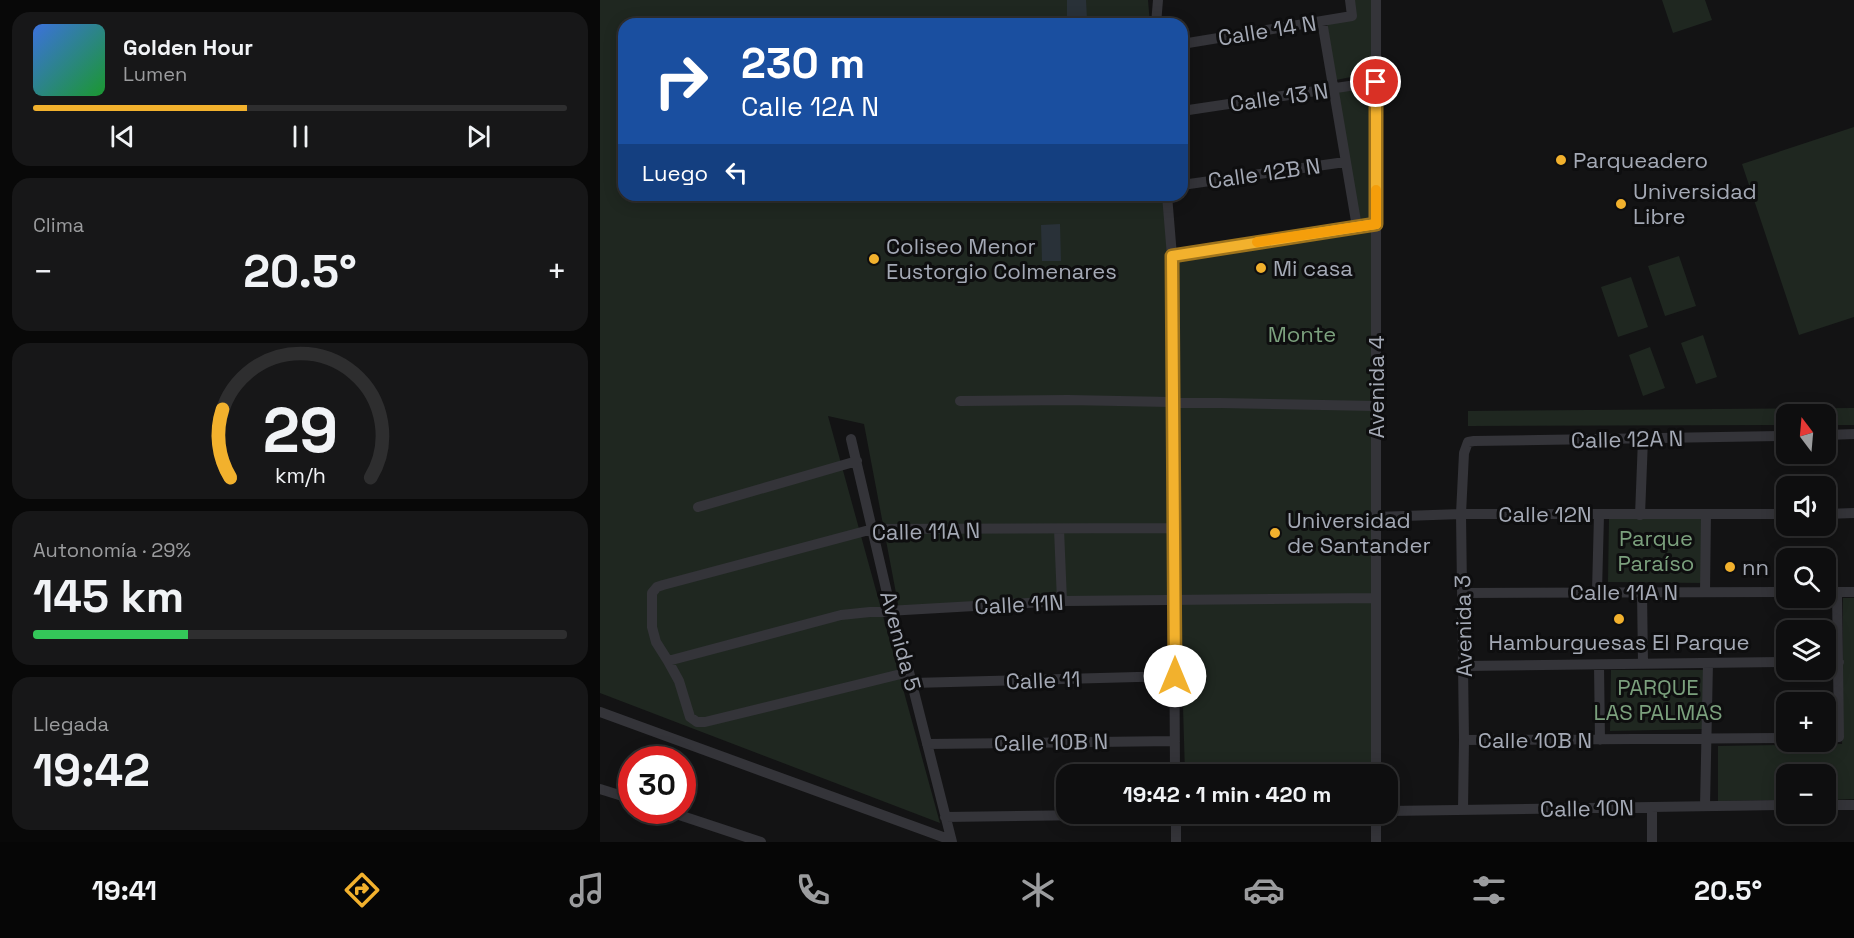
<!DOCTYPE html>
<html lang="es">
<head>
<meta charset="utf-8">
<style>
	:root { --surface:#0e0e0f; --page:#171718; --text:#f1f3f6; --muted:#9b9c9e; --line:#2e2e2f; --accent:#f2b12d }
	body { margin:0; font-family:"Space Grotesk",sans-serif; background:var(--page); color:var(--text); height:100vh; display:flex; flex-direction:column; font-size:22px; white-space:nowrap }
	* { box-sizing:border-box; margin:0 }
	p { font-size:20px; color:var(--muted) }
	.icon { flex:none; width:33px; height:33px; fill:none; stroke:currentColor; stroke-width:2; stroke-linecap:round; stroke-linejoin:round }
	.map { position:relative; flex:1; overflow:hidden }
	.drawer { display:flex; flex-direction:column; gap:12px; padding:12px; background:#080808; width:600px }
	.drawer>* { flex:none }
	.top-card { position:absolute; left:18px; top:18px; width:570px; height:183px; border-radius:18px; box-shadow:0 3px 15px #0003,0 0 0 2px var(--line); background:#1a4fa0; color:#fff; overflow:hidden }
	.needle { width:39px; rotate:344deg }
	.buttons { position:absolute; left:1176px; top:404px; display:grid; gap:12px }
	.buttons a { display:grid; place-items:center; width:60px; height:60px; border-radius:12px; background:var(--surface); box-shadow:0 3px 15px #0003,0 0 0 2px var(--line); font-size:30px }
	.speed { position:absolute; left:18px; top:746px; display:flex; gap:12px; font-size:30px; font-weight:700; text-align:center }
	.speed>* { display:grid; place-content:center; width:78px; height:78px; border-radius:50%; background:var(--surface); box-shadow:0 3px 15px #0003,0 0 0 2px var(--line); line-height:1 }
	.speed .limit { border:9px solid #d22; background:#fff; color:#111 }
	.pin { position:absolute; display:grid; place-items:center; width:51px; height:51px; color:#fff; margin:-26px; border:3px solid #fff; border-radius:50%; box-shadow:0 2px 6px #0007 }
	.me { position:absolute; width:66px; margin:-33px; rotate:0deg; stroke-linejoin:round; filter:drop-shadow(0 0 4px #0008) }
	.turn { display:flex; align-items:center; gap:21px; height:126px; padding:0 24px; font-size:27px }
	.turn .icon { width:78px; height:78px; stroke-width:2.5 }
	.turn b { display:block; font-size:42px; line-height:51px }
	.then { display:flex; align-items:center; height:57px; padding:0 24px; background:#0003; gap:12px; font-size:22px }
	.big { font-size:45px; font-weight:700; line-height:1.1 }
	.drawer .widget { flex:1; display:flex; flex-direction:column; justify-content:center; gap:9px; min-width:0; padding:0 21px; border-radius:18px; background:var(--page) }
	.drawer .dial { align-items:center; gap:0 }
	.dial svg { height:156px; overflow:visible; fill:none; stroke:var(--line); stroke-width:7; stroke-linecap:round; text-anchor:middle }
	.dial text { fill:var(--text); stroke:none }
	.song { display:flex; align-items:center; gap:18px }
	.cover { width:72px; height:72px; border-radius:9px; background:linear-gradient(135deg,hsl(220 70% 55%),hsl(130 70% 35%)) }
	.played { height:6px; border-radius:3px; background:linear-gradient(90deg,var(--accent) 40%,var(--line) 40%) }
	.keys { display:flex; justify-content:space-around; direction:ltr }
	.heat { display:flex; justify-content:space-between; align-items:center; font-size:33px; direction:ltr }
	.charge { height:9px; border-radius:4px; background:linear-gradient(90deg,#34c759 29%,var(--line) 0) }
	.trip { position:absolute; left:456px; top:764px; width:342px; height:60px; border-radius:18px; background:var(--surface); box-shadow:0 3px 15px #0003,0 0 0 2px var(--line); font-weight:700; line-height:60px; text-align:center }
	.tab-bar { display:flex; height:96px; justify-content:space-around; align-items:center; background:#060606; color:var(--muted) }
	.tab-bar .icon { width:42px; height:42px }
	.tab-bar .active { color:var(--accent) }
	.tab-bar b { font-size:27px; color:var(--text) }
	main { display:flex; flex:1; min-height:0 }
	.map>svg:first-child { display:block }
</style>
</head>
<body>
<main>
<section class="drawer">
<div class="widget">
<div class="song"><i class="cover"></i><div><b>Golden Hour</b><p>Lumen</p></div></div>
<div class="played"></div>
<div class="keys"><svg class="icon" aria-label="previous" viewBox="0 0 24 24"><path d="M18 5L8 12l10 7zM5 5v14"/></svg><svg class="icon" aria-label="pause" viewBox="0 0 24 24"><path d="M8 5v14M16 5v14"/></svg><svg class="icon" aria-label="next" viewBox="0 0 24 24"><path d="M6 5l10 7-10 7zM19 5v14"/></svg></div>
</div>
<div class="widget"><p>Clima</p>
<div class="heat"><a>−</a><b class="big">20.5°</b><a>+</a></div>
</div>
<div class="widget dial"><svg viewBox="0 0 100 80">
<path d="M14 69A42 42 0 1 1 86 69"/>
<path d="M14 69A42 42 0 0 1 10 34" stroke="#f2b12d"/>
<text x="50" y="56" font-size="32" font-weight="700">29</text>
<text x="50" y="72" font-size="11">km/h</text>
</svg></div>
<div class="widget"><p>Autonomía · 29%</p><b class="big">145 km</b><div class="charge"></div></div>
<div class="widget"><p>Llegada</p><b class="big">19:42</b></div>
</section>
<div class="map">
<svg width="1254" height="842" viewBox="0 0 1254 842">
	<rect width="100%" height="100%" fill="#131314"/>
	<path fill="#1f2720" d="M0,0H548L550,24H24V195H566L572,255L776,224L778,774H585L580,604L299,609L264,424L228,416L340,823L0,693Z
		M754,0H771V73L736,80L726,18L754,13Z
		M1062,0H1105L1112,20L1073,33Z
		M771,82L772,220L759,223L737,89Z
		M1254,127V317L1199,335L1142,164Z
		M1079,256L1096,306L1065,316L1048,266Z
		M1031,277L1048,327L1018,337L1001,287Z
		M1103,335L1117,377L1096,384L1081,343Z
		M1050,347L1065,388L1043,396L1029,355Z
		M1254,408V425H1226V414H1186V425L868,426V411Z
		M1009,518L1104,519L1103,583L1008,582Z
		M1243,598H1254V799L1226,800V774H1186V800L1118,801V746L1242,744Z
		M1011,670H1105V729L1010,731Z"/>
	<path fill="#293138" d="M467,0H486L487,19L467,18Z
		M460,224L461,261H442L441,225Z"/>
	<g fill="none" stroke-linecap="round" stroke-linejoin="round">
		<path stroke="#343439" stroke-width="10" d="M776,0V774
			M722,21L757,227
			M556,24L558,0
			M582,44L752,16L750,0
			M582,111L776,82
			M582,185L745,162
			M567,195L572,256L575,774
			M572,256L776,224
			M360,401L468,400L776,406
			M1226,435L1254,434
			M251,439L291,610L309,672L352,842
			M98,507L257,461
			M1226,514L1254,513
			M1040,515L1043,439
			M776,517L861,514H1186
			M459,529L462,601
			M997,591L999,515
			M1042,592L1043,664
			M1105,592L1106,514
			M1226,592H1254
			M862,593L1186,592
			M68,661L241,615L270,612L462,601L776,598
			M1226,662H1239
			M999,665L1000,740
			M864,666L1186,662
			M309,672L105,722H97L90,717L79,681L68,661L56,642L52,627V593L57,587L63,585L273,529L574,528
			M312,683L575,676
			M0,712L351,840
			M1226,738L1239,737L1237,592
			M864,740L1186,738
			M327,744L575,741
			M0,789L32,799
			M1226,805H1254
			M1105,806L1108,663
			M1052,808V842
			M64,810L161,842
			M863,810L864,740L861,514L864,453L868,442L874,441L1186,436
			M788,811L1186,805
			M576,813V842
			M345,817L636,813
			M776,842V813"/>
	</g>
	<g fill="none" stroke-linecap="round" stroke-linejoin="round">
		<defs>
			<path id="route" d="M575,676L572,256L776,224V82"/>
		</defs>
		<use href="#route" stroke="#9d731d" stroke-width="15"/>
		<use href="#route" stroke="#f2b12d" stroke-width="10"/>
		<path stroke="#f59e0b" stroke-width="10" d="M657,242L776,224V190"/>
	</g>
	<g fill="#f2b12d" stroke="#0e0e0f" stroke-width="2">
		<circle cx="961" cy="160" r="6"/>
		<circle cx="1021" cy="204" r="6"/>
		<circle cx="274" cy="259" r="6"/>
		<circle cx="661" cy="268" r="6"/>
		<circle cx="675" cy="533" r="6"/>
		<circle cx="1130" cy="567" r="6"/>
		<circle cx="1019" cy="619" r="6"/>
	</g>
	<g text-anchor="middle" stroke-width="6" stroke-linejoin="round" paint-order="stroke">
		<g font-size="22" fill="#a4a9b5" stroke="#0e0e0f">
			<text transform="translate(667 30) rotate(-9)" y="8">Calle 14 N</text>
			<text transform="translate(679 97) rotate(-8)" y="8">Calle 13 N</text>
			<text transform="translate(664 173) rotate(-8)" y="8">Calle 12B N</text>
			<text transform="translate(776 387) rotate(-90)" y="8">Avenida 4</text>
			<text transform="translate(1027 439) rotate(-1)" y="8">Calle 12A N</text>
			<text x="945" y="522">Calle 12N</text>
			<text transform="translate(326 531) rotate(-1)" y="8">Calle 11A N</text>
			<text x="1024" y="600">Calle 11A N</text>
			<text transform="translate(419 604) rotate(-3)" y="8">Calle 11N</text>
			<text transform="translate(863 626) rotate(-91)" y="8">Avenida 3</text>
			<text transform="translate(301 641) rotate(75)" y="8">Avenida 5</text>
			<text transform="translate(443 680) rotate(-2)" y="8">Calle 11</text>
			<text x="935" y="748">Calle 10B N</text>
			<text transform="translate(451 742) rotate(-1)" y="8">Calle 10B N</text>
			<text transform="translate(987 808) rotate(-1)" y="8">Calle 10N</text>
		</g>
		<g font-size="22" fill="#a4a9b5" stroke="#0e0e0f" text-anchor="start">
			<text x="973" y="168">Parqueadero</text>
			<text x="1033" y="199">Universidad<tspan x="1033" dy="25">Libre</tspan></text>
			<text x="286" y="254">Coliseo Menor<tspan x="286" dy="25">Eustorgio Colmenares</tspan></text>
			<text x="673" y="276">Mi casa</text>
			<text x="687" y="528">Universidad<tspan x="687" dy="25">de Santander</tspan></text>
			<text x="1142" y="575">nn</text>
			<text x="1019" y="650" text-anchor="middle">Hamburguesas El Parque</text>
		</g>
		<g font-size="22" fill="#7ba07d" stroke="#0e0e0f">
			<text x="702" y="342">Monte</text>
			<text x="1056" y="546">Parque<tspan x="1056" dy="25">Paraíso</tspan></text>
			<text x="1058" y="695">PARQUE<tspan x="1058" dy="25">LAS PALMAS</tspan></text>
		</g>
	</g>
</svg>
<div class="buttons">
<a><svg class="needle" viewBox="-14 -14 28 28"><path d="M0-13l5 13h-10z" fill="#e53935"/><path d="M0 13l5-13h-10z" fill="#9b9c9e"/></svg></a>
<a><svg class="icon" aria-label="sound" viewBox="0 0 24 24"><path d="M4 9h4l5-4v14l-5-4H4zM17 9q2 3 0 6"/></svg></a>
<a><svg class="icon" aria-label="search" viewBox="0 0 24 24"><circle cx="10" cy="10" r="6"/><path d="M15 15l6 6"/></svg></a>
<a><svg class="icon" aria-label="layers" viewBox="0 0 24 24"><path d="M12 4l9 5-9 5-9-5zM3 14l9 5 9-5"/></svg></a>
<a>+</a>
<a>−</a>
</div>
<div class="speed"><div class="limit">30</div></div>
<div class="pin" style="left:776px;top:82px;background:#d93025"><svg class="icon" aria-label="arrive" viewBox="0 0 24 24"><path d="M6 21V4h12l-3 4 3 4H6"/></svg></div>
<svg class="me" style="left:575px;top:676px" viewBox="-20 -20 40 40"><circle r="19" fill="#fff"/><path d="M0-13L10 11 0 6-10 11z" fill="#f2b12d"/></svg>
<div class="trip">19:42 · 1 min · 420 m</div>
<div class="top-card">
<div class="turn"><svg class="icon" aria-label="right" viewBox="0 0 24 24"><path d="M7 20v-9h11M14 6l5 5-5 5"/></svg><div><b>230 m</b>Calle 12A N</div></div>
<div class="then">Luego<svg class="icon" aria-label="left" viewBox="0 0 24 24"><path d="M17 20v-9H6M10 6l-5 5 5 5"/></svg></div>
</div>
</div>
</main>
<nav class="tab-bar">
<b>19:41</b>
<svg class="icon active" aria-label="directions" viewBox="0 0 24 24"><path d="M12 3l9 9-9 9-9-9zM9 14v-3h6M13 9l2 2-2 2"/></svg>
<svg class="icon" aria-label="music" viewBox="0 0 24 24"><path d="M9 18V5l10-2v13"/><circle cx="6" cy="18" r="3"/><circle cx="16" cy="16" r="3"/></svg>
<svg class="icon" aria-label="phone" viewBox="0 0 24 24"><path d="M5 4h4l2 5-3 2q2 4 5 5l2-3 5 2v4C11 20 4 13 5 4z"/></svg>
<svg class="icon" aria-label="climate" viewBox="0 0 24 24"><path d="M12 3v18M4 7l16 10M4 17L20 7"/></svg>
<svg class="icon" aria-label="car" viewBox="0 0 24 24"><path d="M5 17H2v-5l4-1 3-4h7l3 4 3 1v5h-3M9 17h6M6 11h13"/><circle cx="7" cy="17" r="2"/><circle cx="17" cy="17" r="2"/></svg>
<svg class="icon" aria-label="filters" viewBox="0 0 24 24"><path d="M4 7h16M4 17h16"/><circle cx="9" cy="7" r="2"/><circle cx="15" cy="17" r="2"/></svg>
<b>20.5°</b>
</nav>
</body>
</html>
